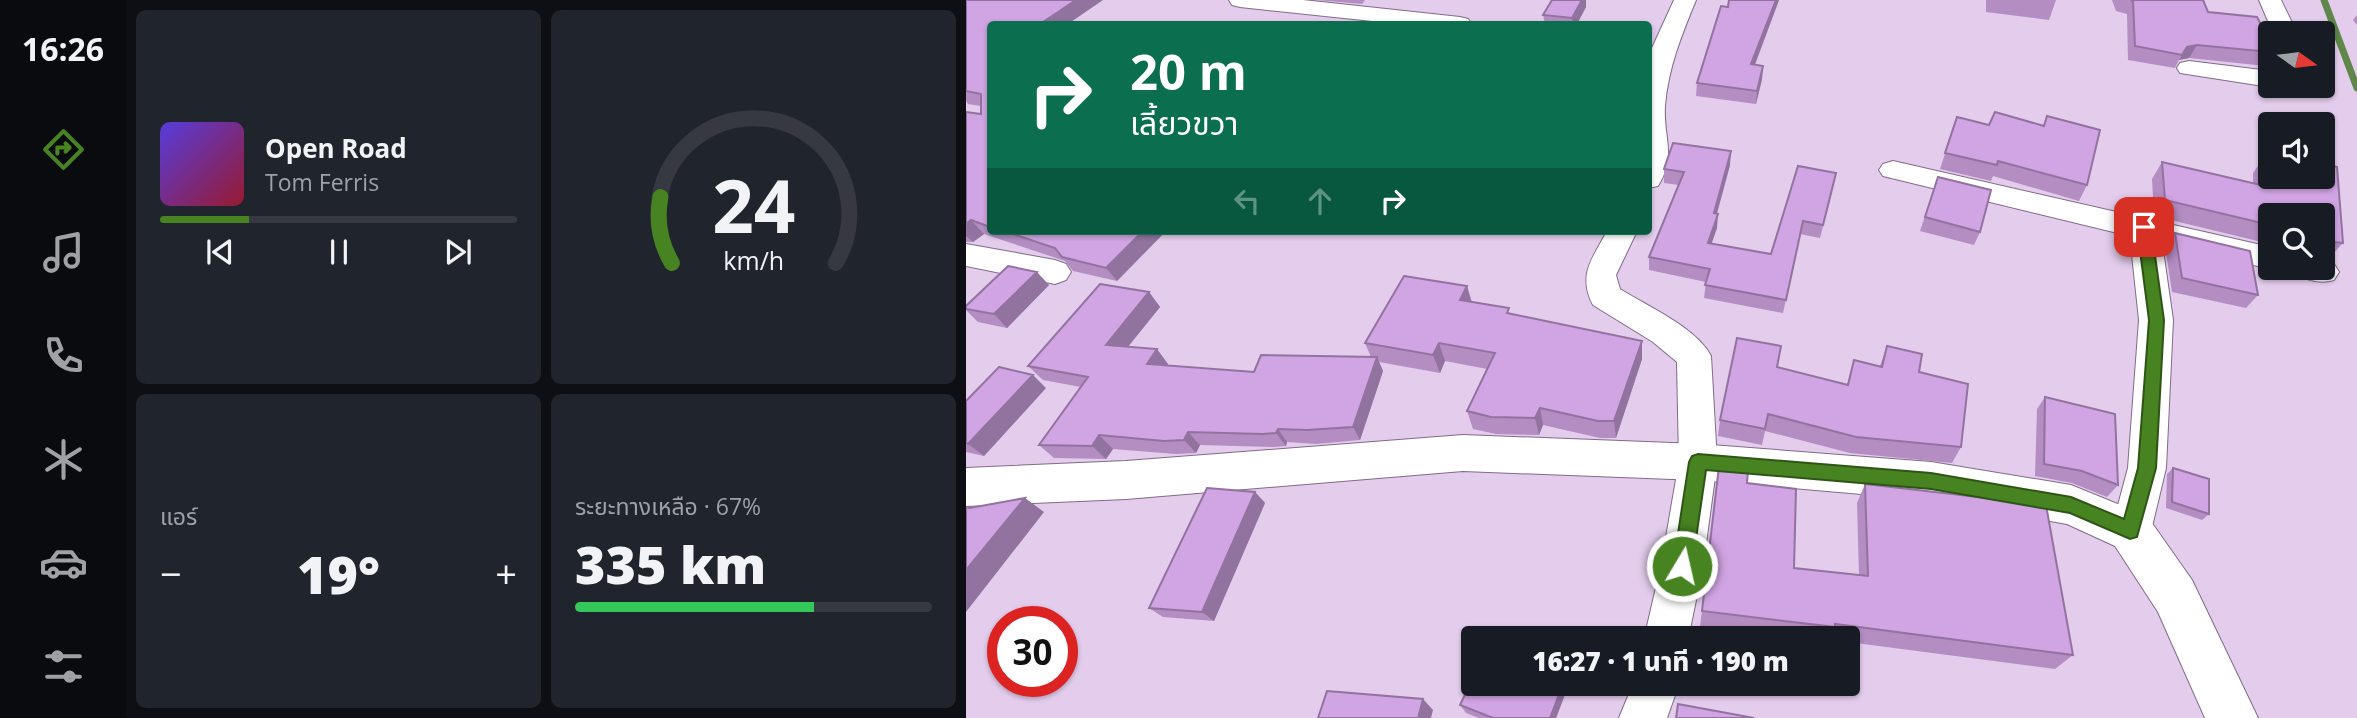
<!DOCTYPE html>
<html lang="th">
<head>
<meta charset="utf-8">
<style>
	:root { --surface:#171b24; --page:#20242c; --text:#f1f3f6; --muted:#9ea1a6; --line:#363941; --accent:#478321 }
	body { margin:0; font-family:"Open Sans","Noto Sans Thai",sans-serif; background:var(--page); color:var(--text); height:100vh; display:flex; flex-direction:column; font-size:26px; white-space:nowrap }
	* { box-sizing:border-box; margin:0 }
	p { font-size:23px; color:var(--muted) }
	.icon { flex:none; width:38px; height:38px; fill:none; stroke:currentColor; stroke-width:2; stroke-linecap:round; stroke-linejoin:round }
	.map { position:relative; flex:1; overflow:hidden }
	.side { display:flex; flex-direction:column; gap:10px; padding:10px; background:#0d0f14; width:840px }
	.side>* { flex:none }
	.top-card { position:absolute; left:21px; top:21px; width:665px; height:214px; border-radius:7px; box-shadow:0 2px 5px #0004; background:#0b6e4f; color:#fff; overflow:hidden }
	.needle { width:46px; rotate:104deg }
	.controls { position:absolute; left:1292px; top:21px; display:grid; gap:14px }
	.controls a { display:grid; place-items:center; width:77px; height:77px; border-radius:7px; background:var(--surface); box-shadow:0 2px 5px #0004; font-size:35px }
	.speed { position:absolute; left:21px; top:606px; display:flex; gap:14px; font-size:35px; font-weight:700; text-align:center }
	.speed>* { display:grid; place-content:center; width:91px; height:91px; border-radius:50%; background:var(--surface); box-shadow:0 2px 5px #0004; line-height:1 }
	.speed .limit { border:10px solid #d22; background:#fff; color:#111 }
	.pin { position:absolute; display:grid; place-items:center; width:60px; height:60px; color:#fff; margin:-30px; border-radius:14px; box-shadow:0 4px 10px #0006 }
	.me { position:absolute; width:77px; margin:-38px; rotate:9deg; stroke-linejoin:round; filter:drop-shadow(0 0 5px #0008) }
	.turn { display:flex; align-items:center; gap:24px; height:147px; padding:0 28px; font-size:32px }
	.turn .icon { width:91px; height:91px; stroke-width:2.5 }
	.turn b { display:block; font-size:49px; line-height:60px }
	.lanes { display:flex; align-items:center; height:66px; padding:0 28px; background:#0003; justify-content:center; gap:35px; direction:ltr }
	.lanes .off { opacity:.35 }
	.big { font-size:52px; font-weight:800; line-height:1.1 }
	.side .widget { flex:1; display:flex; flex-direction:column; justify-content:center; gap:10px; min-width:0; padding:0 24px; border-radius:10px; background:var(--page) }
	.side .dial { align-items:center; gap:0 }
	.dial svg { height:182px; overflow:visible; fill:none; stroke:var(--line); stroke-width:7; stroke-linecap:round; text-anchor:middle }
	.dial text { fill:var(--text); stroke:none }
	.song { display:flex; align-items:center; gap:21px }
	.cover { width:84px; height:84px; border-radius:10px; background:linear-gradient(135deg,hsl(250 70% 55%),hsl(350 70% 35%)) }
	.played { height:7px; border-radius:4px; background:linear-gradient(90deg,var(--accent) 25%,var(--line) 25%) }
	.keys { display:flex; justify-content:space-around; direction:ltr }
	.heat { display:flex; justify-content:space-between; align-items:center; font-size:38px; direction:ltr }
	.charge { height:10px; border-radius:5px; background:linear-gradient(90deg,#34c759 67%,var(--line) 0) }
	.side .tiles { flex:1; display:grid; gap:10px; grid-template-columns:repeat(2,1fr) }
	.trip { position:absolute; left:495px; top:626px; width:399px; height:70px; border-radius:7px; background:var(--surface); box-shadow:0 2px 5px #0004; font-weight:800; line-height:70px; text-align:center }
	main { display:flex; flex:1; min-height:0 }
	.tab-bar { display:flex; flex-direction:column; width:126px; justify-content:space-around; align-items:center; background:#090b0e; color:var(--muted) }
	.tab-bar .icon { width:49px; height:49px }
	.tab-bar .on { color:var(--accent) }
	.tab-bar b { font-size:32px; color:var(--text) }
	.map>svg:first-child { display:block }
</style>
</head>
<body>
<main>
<nav class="tab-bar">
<b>16:26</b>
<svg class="icon on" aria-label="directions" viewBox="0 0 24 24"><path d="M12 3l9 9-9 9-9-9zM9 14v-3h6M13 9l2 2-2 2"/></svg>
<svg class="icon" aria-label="music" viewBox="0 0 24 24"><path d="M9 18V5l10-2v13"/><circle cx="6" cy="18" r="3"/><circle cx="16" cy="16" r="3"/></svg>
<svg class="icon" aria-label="phone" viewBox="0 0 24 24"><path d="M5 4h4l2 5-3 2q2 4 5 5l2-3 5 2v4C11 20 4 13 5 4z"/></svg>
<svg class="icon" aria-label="climate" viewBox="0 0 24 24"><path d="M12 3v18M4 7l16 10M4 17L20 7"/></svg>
<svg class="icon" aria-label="car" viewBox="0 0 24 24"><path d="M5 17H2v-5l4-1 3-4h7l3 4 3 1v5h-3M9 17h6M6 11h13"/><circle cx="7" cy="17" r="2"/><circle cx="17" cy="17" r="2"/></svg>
<svg class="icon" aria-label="filters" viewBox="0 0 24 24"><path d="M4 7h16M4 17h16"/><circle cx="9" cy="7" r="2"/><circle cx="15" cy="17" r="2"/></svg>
</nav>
<section class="side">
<div class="tiles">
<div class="widget">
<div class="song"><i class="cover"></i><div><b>Open Road</b><p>Tom Ferris</p></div></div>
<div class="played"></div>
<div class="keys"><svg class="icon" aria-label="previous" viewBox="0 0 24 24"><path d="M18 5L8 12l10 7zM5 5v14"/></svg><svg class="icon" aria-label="pause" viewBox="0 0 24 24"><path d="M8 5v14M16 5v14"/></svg><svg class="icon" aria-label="next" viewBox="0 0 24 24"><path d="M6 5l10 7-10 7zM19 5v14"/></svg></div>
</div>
<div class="widget dial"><svg viewBox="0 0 100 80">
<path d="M14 69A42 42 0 1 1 86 69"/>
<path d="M14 69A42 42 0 0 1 9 40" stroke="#478321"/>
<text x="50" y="56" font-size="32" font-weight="700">24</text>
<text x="50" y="72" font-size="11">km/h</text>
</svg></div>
<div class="widget"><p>แอร์</p>
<div class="heat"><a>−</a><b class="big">19°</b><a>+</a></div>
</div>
<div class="widget"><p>ระยะทางเหลือ · 67%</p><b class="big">335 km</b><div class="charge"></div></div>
</div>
</section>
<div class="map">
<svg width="1391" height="718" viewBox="0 0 1391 718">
	<rect width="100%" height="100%" fill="#e3ccec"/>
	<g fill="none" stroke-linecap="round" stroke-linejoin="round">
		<path stroke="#5f874a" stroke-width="7" d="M1358,0L1391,88"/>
		<defs>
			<path id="minor" d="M263,0H337L494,17L502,19L506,24H435L274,7L266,5Z
				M708,0H730C716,34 702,68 699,106C697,137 711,156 692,186L682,188V63L686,48Z
				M1293,0H1315L1331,33H1307Z
				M1223,61L1304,71V86H1307L1304,87L1214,73L1211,68L1214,63Z
				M927,161L1304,247V268H1309L1304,269L1196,243L1207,320L1200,468L1185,531L1179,544L1165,550L1151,544L1145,531L1162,468L1173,320L1164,236L917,176L913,170L917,164Z
				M641,231H671L650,275L654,289C681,306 731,328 745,356L751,462L737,566L722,639H678L695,566L713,462L711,362L687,342L627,305C611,274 627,258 641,231Z
				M0,244L89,260L100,264L105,272L100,280L89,284L0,266Z
				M1356,260L1368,264L1373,272L1368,280C1354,284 1344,280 1331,276L1326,268H1356Z
				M667,684H713L701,718H653Z"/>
			<path id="tertiary" d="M497,435L732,444L965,462L1105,485L1181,516L1226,580L1292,718H1239L1192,612L1149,546L1101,524L965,500L732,480L497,471L160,499L0,506V468L160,461Z"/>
		</defs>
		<use href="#minor" stroke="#806b89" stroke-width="2"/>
		<use href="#tertiary" stroke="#806b89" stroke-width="2"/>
		<use href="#minor" fill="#fff" fill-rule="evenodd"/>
		<use href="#tertiary" fill="#fff" fill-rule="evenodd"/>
	</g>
	<path fill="#b48dc3" d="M0,0L24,24V231H200L151,281L107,271L99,261L18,234L7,242H0V112L15,114V106L2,104L0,101Z
		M350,0H399L396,4Z
		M586,0H620V7L611,24H579L577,15Z
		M763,0H813L789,65L797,66L796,79L790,104L730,96L731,83L762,7Z
		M1020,0H1090L1083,20L1020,12Z
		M1146,0H1237L1242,12L1304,42V60L1300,66L1223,58L1213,60L1209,68L1162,60L1161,14L1150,11Z
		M1391,15V25L1387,20Z
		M1081,116L1121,185L1113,201L1027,176L1025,181L974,169L991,117L1023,125L1077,126Z
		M1299,156L1304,158V177H1356V163L1371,167L1377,243L1362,259L1356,258V215H1304V244L1188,216L1186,179L1196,162L1287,183V173Z
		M764,165L751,214V228L745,243L805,254L867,187L854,238L834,234L817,313L738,298L740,282L683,270V257L713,185L698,183V169Z
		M972,177L1014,232L1008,245L954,231Z
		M1209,233L1292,295L1280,308L1206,292L1199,246Z
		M83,285L41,328L12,322L0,310V306Z
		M501,286L506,302L544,314L676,341V359L650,438H634L577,425L573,435L530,434L507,429L501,411L521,369L479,361L474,373L413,362L417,371L394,440L350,444L321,442L320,446L307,447L234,445L230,453L210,454L147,449L140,459L88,458L73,445L115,387L77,380L62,366L183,292L194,307L162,347L202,364L201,365L288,372L405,357L399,343Z
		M921,346L953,372L995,447L986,463L884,453L799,431L796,445L752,436L754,420L811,367L881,385L888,360L914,366Z
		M80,388L18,456L0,452V401Z
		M1079,397L1152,485L1141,497L1106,483L1069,476L1071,409Z
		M753,466L781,483L828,568L893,575L891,503L899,484L1107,655L1089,669L882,642V639H830L734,627Z
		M1207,468L1243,514L1236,520L1200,508L1201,474Z
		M289,492L299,503L248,621L197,617L183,608Z
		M603,684L590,718H513L500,713L494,705Z"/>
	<path fill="#92739f" d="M110,0H137L102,24H74Z
		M616,0H620V7L611,24H607L606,18Z
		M810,0H813L784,77L785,64Z
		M1231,45L1223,58L1213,60L1221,47Z
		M797,66L796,79L790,104L791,91Z
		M765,151L764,165L747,227L748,213Z
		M752,214L751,228L741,257L742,243Z
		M5,220L18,234L7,242L0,236V224Z
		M177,231H200L151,281L140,268Z
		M71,272L83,285L41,328L28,314Z
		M501,286L506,305L494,300Z
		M183,292L194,307L152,359L140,345Z
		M676,341V359L650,438L648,421Z
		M473,343L479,361L474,373L467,355Z
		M191,349L202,364L193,378L181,364Z
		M411,357L417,371L394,440L387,427Z
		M67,375L80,388L18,456L2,444Z
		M574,408L577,425L573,435L569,418Z
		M312,429L321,442L320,446L310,433Z
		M222,432L234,445L230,453L218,440Z
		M133,435L147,449L140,459L126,446Z
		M289,492L299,503L248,621L236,612Z
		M59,498L78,512L0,612V570Z
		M597,684H603L590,718H584Z
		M457,699L467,710L465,718H452Z"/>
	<path fill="#d1a4e3" stroke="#92739f" stroke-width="2" d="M0,0H110L74,24H24V227L5,220L0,224V112L15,114V94L0,91Z
		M586,0H616L606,18L577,15Z
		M763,0H810L785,64L797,66L791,91L731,83L755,6L762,7Z
		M1165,0H1237L1242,12L1291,17L1304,42V52L1231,45L1221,47L1216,55L1169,46L1167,1Z
		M1029,112L1078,126L1081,116L1134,130L1121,185L1032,161L1031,165L979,153L991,117L1023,125Z
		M707,143L765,151L748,213L752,214L742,243L805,254L832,166L870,173L857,225L837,221L820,300L739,285L744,269L683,257L718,172L698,169Z
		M1299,156L1304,158V177H1356V163L1371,167L1377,243L1369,242L1368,245L1356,242V215H1304V225L1199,200L1196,162L1299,186Z
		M972,177L1025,190L1014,232L959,217Z
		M38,231H177L140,268L96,257L89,248Z
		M1209,233L1284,251L1292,295L1216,278Z
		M42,266L71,272L28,314L0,309V306Z
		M438,276L501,286L494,300L543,308L541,313L676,341L648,421H632L574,408L569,418L525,417L501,411L529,353L473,343L467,355L399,343Z
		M134,284L183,292L140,345L191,349L181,364L288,372L295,355L411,357L387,427L341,430L312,429L310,433L297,434L222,432L218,440L198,441L133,435L126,446L73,445L122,377L62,366Z
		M771,338L815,346L811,367L882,385L888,360L916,367L921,346L956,354L953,372L1002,384L995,447L890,437L802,414L799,429L754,420Z
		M33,367L67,375L2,444L0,443V401Z
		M1079,397L1149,414L1152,485L1116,471L1078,464Z
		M753,466L782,470L781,483L830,489L828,568L902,576L899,484L1080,505L1107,655L869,624V627L736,611Z
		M1207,468L1243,479V514L1206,502Z
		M241,488L289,492L236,612L183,608Z
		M59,498L0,570V507L4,508Z
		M528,632L548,639H525Z
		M508,676V684H597L584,718H527L494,705Z
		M361,691L457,699L452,718H352Z
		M712,704L788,718H710Z"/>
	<path fill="#478321" stroke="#2e5515" stroke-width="2" d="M1178,222L1185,227L1198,320L1190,468L1171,537L1164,539L1104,513L965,489L740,470L726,566L723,572L716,575L709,572L707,566L723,462L726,456L732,454L965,473L1105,497L1158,519L1172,468L1183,320L1171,227Z"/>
</svg>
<div class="controls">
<a><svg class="needle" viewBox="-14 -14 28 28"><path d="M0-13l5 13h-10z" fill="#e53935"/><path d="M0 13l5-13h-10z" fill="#9ea1a6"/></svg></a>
<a><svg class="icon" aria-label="sound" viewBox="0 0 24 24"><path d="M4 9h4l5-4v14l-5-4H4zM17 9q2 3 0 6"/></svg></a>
<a><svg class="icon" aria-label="search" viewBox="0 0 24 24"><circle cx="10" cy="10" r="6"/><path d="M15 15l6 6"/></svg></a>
</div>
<div class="speed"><div class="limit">30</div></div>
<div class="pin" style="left:1178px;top:227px;background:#d93025"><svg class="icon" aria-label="arrive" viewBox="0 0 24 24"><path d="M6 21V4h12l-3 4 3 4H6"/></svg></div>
<svg class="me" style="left:716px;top:566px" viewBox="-20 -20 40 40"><circle r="17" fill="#478321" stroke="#fff" stroke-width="3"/><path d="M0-11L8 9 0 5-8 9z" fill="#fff"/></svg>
<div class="trip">16:27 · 1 นาที · 190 m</div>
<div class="top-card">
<div class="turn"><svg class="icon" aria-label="right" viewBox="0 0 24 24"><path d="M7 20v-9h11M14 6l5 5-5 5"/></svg><div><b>20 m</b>เลี้ยวขวา</div></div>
<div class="lanes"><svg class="icon off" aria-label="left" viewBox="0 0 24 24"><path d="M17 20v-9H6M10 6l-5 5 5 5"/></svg><svg class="icon off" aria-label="ahead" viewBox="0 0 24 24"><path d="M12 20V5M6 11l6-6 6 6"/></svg><svg class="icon" aria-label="right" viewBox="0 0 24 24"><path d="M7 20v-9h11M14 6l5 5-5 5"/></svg></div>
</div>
</div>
</main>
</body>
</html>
